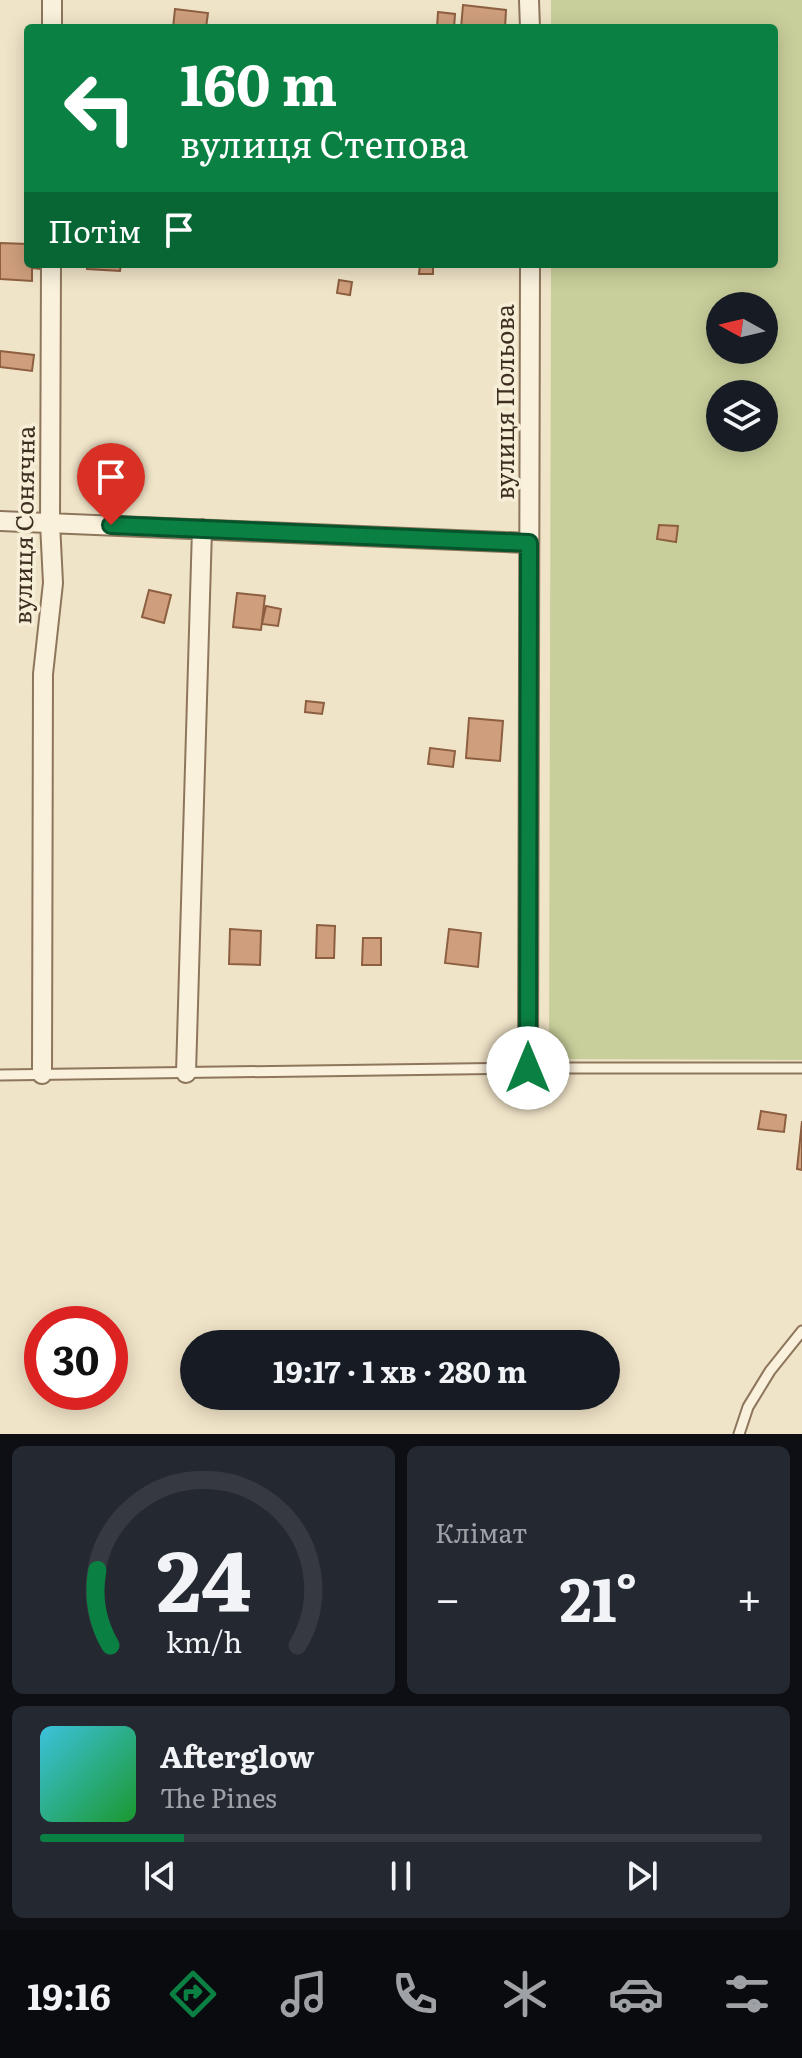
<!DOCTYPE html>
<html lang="uk">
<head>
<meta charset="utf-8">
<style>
	:root { --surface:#171b24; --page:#242831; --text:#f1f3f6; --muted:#9ea1a6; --line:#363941; --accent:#0b8043 }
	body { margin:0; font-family:Literata,serif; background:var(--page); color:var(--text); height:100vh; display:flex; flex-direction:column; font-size:30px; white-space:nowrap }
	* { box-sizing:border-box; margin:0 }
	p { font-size:26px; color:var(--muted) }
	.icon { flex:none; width:44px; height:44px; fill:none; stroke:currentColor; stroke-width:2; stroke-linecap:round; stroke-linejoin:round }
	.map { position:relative; height:1434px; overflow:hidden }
	.details { display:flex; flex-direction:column; gap:12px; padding:12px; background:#0d0f14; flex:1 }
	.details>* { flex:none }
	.hud { position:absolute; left:24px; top:24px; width:754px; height:244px; border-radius:8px; box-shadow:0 4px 20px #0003; background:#0b8043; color:#fff; overflow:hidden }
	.needle { width:52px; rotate:278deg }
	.buttons { position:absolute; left:706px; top:292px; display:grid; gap:16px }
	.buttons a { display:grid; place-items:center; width:72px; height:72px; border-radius:50%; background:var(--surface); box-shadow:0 4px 20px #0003; font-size:40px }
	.speed { position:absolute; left:24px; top:1306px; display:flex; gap:16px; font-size:40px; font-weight:700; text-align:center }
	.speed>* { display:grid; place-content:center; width:104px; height:104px; border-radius:50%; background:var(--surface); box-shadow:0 4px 20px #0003; line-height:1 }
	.speed .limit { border:12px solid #d22; background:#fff; color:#111 }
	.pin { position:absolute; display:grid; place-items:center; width:68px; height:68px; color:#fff; margin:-82px -34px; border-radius:50% 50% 50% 0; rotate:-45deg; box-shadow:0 0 8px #0007 }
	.pin .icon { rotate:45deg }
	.me { position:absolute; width:88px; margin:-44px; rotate:0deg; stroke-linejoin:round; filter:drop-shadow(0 0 6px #0008) }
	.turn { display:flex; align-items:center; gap:28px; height:168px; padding:0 24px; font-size:36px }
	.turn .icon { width:104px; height:104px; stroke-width:2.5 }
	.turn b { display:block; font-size:56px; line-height:68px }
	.then { display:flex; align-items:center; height:76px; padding:0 24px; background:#0003; gap:16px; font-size:30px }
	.big { font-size:60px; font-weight:700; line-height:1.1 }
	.details .card { flex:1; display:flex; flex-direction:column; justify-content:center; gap:12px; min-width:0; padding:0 28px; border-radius:12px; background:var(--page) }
	.details .dial { align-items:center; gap:0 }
	.dial svg { height:208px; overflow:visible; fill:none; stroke:var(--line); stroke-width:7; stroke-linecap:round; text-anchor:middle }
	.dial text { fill:var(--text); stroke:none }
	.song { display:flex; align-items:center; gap:24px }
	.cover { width:96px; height:96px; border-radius:12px; background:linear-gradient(135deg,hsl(190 70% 55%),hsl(130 70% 35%)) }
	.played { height:8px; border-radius:4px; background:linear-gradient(90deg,var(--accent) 20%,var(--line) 20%) }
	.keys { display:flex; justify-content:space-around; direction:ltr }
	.heat { display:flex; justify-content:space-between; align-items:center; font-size:44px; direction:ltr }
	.details .tiles { flex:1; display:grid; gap:12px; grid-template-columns:1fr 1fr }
	.card:last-child { grid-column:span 2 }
	.trip { position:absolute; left:180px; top:1330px; width:440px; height:80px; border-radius:40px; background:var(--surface); box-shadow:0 4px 20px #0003; font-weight:700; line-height:80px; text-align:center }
	.dock { display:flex; height:128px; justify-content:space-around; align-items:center; background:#090b0e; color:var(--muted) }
	.dock .icon { width:56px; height:56px }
	.dock .on { color:var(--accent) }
	.dock b { font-size:36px; color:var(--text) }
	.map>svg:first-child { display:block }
</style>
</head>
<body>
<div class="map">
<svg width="802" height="1434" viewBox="0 0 802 1434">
	<rect width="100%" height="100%" fill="#f0e4c8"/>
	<path fill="#c9cf9b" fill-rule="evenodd" d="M551,0H802V1060L549,1059L551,264H774V28H551ZM720,306H764V350H720ZM720,394H764V438H720Z"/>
	<path fill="#cf9f7d" stroke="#8d5f41" stroke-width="2" d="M463,5L506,10L505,28H461Z
		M175,9L208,13L206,28H173Z
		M438,12L455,14L454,28H437Z
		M0,243L28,244V264H41L40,269L32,268V281L0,279Z
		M87,264H121L120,271L87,269Z
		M420,264H433V274H419Z
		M339,280L352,282L350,295L337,293Z
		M0,351L34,355L32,371L0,367Z
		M659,525L678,526L676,542L657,539Z
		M149,590L171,595L164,623L142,617Z
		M237,593L265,596L261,630L233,627Z
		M266,606L281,609L278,626L262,624Z
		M306,701L324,703L322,714L305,712Z
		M469,718L503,721L500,761L466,758Z
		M430,748L455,751L453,767L428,764Z
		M317,925L335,926L334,958H316Z
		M230,929L261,931L260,965L229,964Z
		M449,929L481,933L478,967L445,963Z
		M363,938H381V965H362Z
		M761,1111L786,1115L784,1132L758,1129Z
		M802,1121V1170L797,1169Z"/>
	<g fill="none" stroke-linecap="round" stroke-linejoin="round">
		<defs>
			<path id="lane" d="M0,1075L528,1068H802
				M739,1434L748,1407L770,1371L802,1331"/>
			<path id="street" d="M529,0L530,28
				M52,28V0
				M0,521L529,543
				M528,1068L530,264
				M186,1073L202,529
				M42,1074L43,674L53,583L50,523L51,264"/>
		</defs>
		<use href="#lane" stroke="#8d765c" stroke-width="13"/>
		<use href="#street" stroke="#8d765c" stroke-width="22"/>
		<use href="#lane" stroke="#faf1dc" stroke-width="9"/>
		<use href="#street" stroke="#faf1dc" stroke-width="18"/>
	</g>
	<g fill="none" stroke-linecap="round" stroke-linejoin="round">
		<defs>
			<path id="route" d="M111,525L529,543L528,1068"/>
		</defs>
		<use href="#route" stroke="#07532c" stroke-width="20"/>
		<use href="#route" stroke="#0b8043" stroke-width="14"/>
	</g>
	<g text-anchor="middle" stroke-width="7" stroke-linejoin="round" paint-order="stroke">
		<g font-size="24" fill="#3d2e20" stroke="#f7eed8">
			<text transform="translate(506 402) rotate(-90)" y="8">вулиця Польова</text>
			<text transform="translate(25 525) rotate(-89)" y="8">вулиця Сонячна</text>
		</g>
	</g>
</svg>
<div class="buttons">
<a><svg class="needle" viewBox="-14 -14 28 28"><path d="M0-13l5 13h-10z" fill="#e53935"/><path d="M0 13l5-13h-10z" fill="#9ea1a6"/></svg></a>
<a><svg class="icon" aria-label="layers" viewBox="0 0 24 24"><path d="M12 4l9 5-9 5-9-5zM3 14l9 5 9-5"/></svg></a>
</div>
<div class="speed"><div class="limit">30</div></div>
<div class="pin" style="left:111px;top:525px;background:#d93025"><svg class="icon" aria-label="arrive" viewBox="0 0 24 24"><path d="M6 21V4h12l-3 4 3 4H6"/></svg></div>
<svg class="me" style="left:528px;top:1068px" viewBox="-20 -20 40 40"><circle r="19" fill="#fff"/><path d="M0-13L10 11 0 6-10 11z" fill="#0b8043"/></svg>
<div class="trip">19:17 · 1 хв · 280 m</div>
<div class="hud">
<div class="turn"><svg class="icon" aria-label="left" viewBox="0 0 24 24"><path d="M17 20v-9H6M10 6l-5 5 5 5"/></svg><div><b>160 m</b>вулиця Степова</div></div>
<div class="then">Потім<svg class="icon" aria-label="arrive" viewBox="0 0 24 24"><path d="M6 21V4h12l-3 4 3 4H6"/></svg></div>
</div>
</div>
<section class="details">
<div class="tiles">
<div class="card dial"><svg viewBox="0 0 100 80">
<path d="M14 69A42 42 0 1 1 86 69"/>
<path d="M14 69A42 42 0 0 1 9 40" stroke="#0b8043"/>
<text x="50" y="56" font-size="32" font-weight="700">24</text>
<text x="50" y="72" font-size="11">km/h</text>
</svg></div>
<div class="card"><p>Клімат</p>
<div class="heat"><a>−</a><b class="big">21°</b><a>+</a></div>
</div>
<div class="card">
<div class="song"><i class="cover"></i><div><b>Afterglow</b><p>The Pines</p></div></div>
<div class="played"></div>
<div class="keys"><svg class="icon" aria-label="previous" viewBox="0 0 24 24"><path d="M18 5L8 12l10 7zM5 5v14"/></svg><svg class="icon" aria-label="pause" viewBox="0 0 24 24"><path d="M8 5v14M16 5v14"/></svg><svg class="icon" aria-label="next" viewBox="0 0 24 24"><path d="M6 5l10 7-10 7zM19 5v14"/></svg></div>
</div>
</div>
</section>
<nav class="dock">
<b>19:16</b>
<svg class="icon on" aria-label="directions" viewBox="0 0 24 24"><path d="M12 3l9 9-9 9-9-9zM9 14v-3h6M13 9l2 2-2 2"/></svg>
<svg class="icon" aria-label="music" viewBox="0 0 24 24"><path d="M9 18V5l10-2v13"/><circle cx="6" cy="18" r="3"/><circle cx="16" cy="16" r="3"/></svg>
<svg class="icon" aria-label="phone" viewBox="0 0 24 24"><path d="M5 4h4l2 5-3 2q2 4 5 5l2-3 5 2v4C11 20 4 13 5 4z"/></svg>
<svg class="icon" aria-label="climate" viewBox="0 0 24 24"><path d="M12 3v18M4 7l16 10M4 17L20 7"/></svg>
<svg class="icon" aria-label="car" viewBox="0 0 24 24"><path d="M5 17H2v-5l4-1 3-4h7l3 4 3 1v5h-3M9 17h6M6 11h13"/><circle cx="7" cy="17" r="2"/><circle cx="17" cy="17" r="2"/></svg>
<svg class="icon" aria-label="filters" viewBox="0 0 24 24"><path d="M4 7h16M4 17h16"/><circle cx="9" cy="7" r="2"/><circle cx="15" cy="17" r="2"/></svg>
</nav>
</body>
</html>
